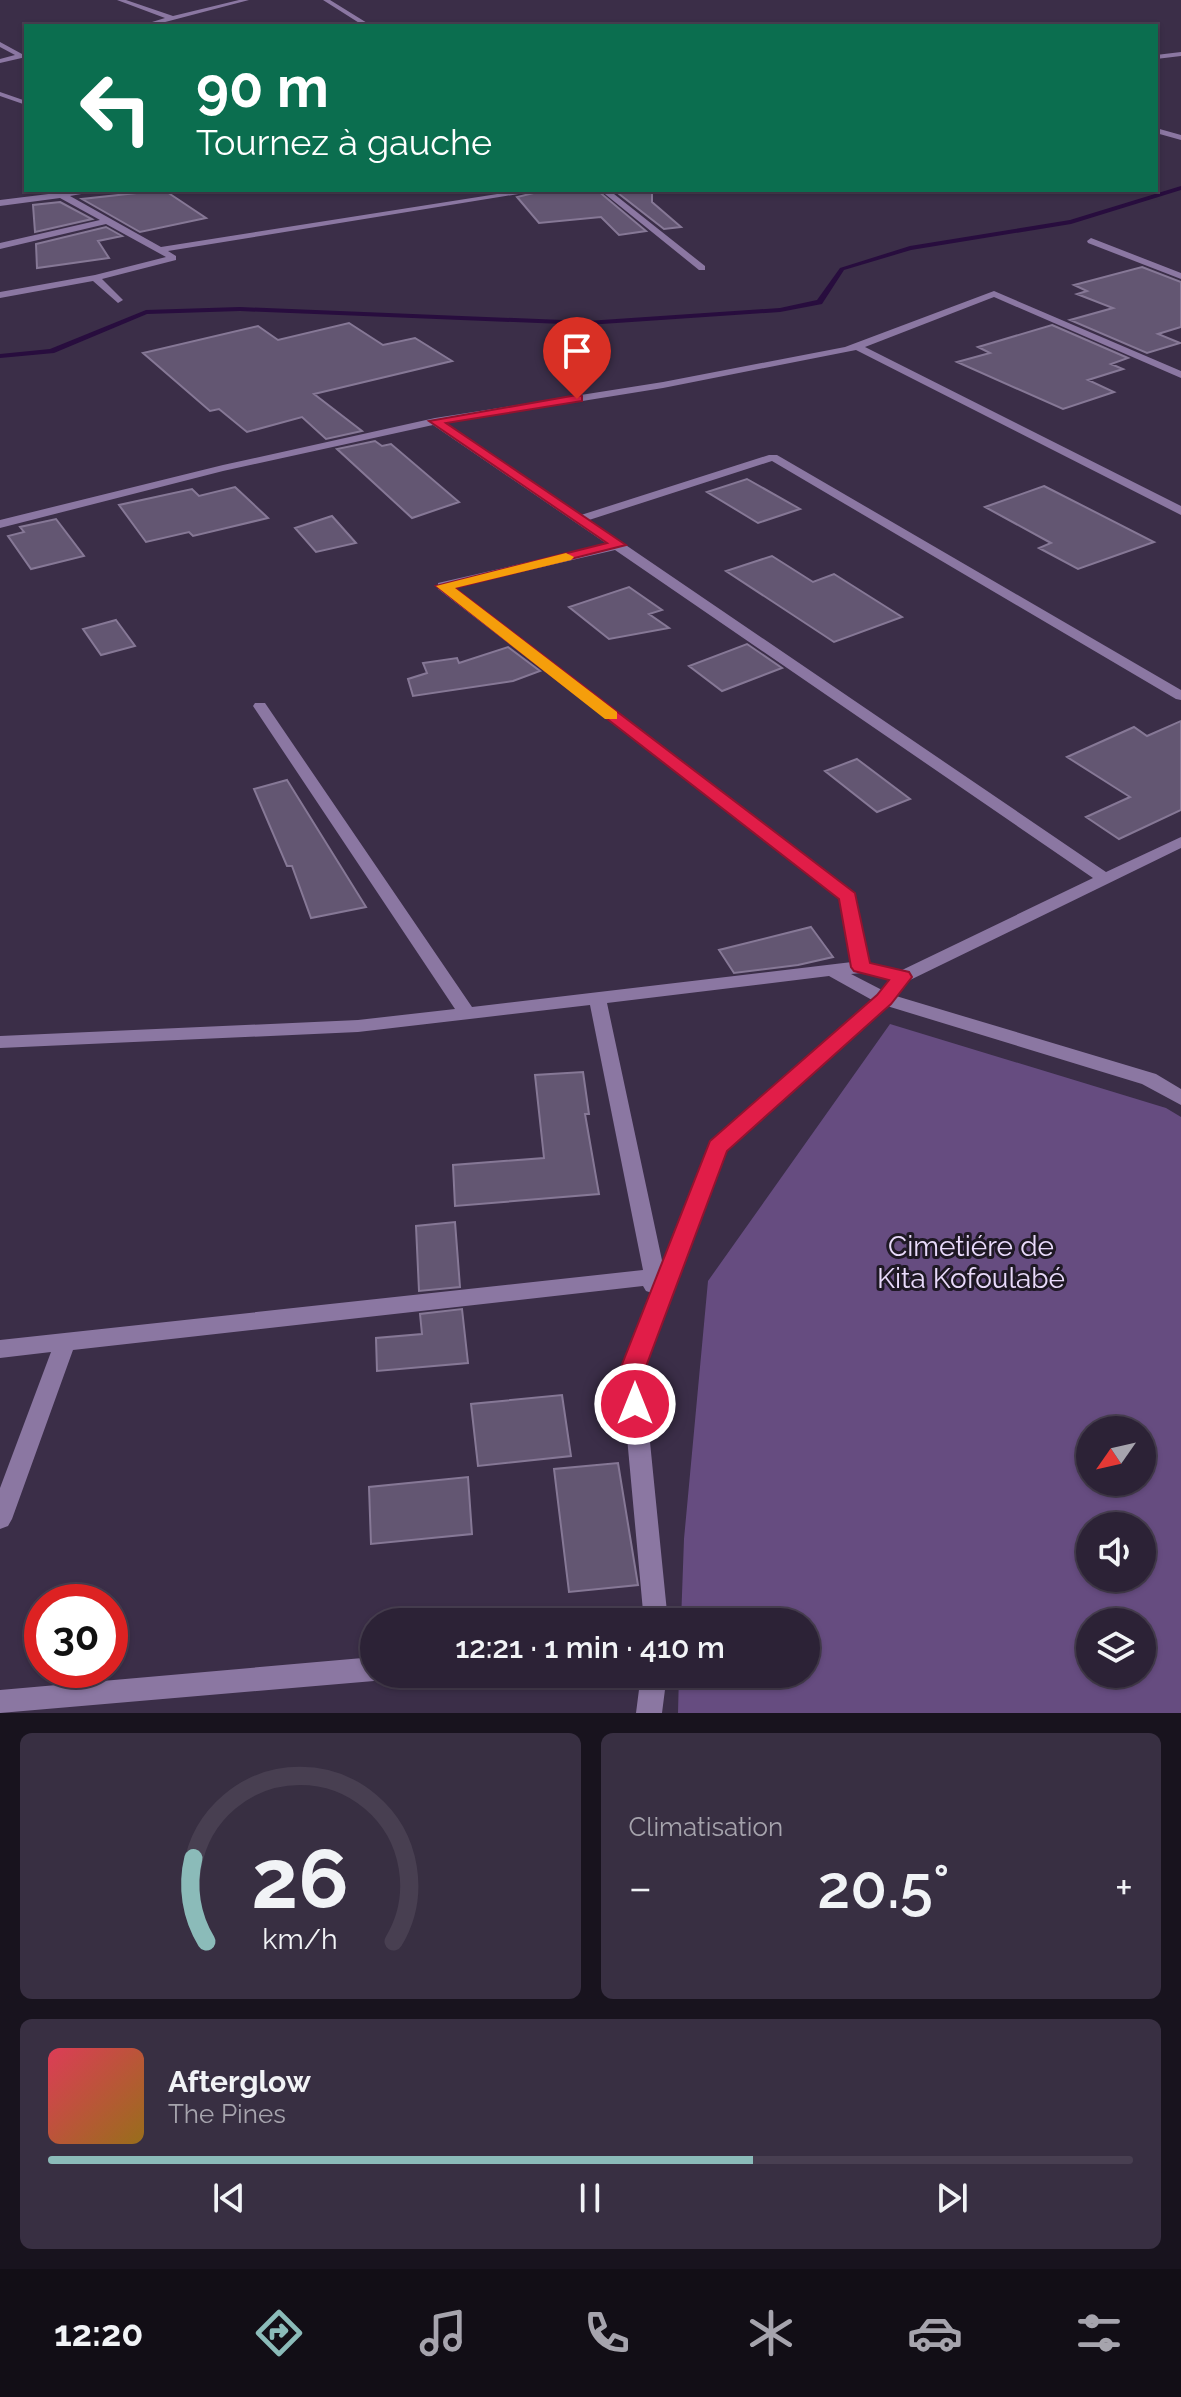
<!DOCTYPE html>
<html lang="fr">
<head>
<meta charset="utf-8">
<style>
	:root { --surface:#2c2236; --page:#382f42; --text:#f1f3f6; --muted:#a6a4ad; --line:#483f51; --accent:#8bbbb9 }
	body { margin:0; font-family:Raleway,sans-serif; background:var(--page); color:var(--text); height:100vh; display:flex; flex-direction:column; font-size:30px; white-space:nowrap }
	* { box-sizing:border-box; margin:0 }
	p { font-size:26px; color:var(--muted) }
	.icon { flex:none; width:44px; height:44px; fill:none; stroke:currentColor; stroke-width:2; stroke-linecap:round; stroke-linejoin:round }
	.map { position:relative; height:1713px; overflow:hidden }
	.details { display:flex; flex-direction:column; gap:20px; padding:20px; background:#18131e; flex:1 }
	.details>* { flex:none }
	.guide { position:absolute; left:24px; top:24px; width:1134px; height:168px; border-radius:0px; box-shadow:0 2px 6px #0004,0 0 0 2px var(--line); background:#0b6e4f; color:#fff; overflow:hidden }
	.needle { width:52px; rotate:236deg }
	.buttons { position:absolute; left:1076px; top:1416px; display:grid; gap:16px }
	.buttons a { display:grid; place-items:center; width:80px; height:80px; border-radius:50%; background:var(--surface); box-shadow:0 2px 6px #0004,0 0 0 2px var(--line); font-size:40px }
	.speed { position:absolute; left:24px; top:1584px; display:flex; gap:16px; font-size:40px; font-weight:700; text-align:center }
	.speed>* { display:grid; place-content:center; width:104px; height:104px; border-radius:50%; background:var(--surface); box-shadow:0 2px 6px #0004,0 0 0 2px var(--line); line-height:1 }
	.speed .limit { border:12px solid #d22; background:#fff; color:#111 }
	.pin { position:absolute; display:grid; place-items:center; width:68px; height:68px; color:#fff; margin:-82px -34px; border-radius:50% 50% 50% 0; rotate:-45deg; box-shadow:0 0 8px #0007 }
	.pin .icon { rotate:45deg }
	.me { position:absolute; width:88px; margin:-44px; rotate:0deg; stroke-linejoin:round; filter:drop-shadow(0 0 6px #0008) }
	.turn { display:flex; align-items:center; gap:28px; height:168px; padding:0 40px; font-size:36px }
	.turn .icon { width:104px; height:104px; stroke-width:2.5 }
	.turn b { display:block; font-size:56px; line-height:68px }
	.big { font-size:60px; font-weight:600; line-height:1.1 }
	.details .tile { flex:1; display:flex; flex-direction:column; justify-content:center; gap:12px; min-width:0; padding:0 28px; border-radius:12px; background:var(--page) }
	.details .dial { align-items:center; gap:0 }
	.dial svg { height:208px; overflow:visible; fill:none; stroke:var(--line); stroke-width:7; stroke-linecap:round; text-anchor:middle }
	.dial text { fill:var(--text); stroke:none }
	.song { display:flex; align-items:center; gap:24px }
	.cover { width:96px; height:96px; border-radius:12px; background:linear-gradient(135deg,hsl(350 70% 55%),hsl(40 70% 35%)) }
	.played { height:8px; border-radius:4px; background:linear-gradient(90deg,var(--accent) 65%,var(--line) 65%) }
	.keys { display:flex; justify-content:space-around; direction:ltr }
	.heat { display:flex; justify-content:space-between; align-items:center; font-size:44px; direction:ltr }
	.details .tiles { flex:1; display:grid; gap:20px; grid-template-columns:1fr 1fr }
	.tile:last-child { grid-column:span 2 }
	.trip { position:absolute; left:360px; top:1608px; width:460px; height:80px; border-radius:40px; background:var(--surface); box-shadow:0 2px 6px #0004,0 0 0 2px var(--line); font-weight:600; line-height:80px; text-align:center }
	.tabs { display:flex; height:128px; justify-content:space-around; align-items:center; background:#120e16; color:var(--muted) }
	.tabs .icon { width:56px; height:56px }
	.tabs .current { color:var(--accent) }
	.tabs b { font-size:36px; color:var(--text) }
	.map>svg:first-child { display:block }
</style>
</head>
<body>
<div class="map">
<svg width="1181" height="1713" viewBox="0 0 1181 1713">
	<rect width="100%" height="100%" fill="#3b2e48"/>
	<path fill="#664c80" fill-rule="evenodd" d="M890,1024L1166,1108L1181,1117V1713H678L679,1674H806V1622H681L684,1539L708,1281ZM1090,1430H1142V1482H1090ZM1090,1526H1142V1578H1090ZM1090,1622H1142V1674H1090Z"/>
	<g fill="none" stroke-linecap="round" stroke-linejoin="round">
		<path fill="#280d3e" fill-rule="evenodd" d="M1181,186V190L1071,224L911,250L844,270L822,304L780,312L587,325L240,311L147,314L54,353L0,358V354L50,349L146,310L240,307L587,321L780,308L817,300L840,268L910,246L1070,220Z"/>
	</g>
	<path fill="#635672" stroke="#867896" stroke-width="2" d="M164,190L206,218L140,232L82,199Z
		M546,190H597L646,231L619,235L601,217L539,223L517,197Z
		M614,190H652V202L681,227L664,229Z
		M60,202L92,219L35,232L33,205Z
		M106,227L122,236L98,241L109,258L37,268L36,244Z
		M1142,267L1181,282V327L1158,334L1180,343L1147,353L1070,320L1113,308L1077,294L1087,291L1074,285Z
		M349,323L383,345L415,338L452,361L314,394L362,431L326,439L302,417L247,432L219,409L210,411L143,353L258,326L278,340Z
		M1052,325L1128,358L1111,364L1123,369L1088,380L1114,392L1063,409L957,362L990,353L978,347Z
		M375,441L382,446L391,444L459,502L412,518L337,449Z
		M747,479L800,509L758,523L707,492Z
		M1044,486L1154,542L1078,569L1039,548L1051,543L985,507Z
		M235,487L268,518L193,536L189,532L146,542L119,505L192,489L199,496Z
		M332,516L356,543L316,552L295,528Z
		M56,519L84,556L31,569L8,536L24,532L20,527Z
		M772,556L813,582L834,574L902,617L834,642L726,571Z
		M629,587L662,610L649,614L669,628L609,639L569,607Z
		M116,620L135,646L101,655L83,629Z
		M747,644L782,668L722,691L689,666Z
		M508,647L540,671L513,681L413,696L408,679L427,673L423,663L457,658L459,663Z
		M1181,721V810L1119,839L1086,817L1130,797L1067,757L1134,727L1147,736Z
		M857,759L910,799L877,812L825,771Z
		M287,780L366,907L311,918L292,866H287L254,789Z
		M811,927L833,957L798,965L734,973L719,950Z
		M583,1072L589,1114H585L599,1194L455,1206L453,1165L544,1158L535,1075Z
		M455,1222L460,1287L419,1291L416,1226Z
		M462,1309L468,1363L377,1371L376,1338L422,1334L420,1314Z
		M562,1395L571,1456L478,1466L471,1404Z
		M618,1463L638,1585L569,1592L554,1469Z
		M468,1477L472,1534L371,1544L369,1487Z"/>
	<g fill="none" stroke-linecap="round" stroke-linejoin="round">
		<path fill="#8b77a2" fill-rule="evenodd" d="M117,0H126L173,16L239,0H249L150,26H139L165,18Z
			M323,0H330L372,26H364Z
			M0,42L22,54L26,53V57L0,63V59L15,55L0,47Z
			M1181,52V56L1156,59V55Z
			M0,92L26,101V105L0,96Z
			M1156,128L1181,135V140L1156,133Z
			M81,190H104L70,196L161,247L523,190H543L168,251L176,256V260L102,279L123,300L118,303L93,281L0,298V292L95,275L166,257L106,224L0,249V243L100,220L60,198L0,206V200Z
			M600,190H609L705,266V270H699Z
			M1091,238L1181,273V279L1088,243L1087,241Z
			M994,291L1181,371V378L994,297L865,347L1181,506V515L856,350L663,388L445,423L581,515L769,455H777L1181,690V700L1176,699L772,461L589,520L1106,872L1181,837V848L908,981L896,996L1156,1074L1181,1089V1105L1142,1084L887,1006L726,1151L643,1372L668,1622H644L621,1372L652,1293L646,1291L643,1286L73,1350L12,1519L8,1526L0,1529V1488L51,1352L0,1358V1340L643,1270L590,1005L358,1032L0,1048V1036L358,1020L455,1009L253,706L255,703H265L472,1007L852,962L840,899L438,589V583L607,544L433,425L223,471L0,528V520L223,465L435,418L663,382L845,347ZM615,550L1093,878L900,971L869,963L854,893L453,588ZM861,973L890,980L882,990L851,974ZM829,976L872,1000L711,1142L663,1265L607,1003Z
			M374,1657V1674H384L383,1677L374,1681L0,1713V1690Z
			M641,1674H667L662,1713H636Z"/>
	</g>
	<path fill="#e11d48" stroke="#92132f" stroke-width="2" d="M577,395L582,396V401L446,423L626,545L455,588L855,893L870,963L909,972L912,977L891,1004L727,1151L644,1372L647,1404L644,1411L635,1414L626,1411L619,1372L710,1141L877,995L889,980L854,971L851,967L839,899L436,586L607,543L429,421Z"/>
	<path fill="#f59e0b" d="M566,553L574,557L571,560L455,588L617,712V719H605L436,586Z"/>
	<g text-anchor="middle" stroke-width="6" stroke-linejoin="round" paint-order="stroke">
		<g font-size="28" fill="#e9dafb" stroke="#1f1925">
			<text x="971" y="1256">Cimetiére de<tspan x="971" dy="32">Kita Kofoulabé</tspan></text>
		</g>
	</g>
</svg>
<div class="buttons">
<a><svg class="needle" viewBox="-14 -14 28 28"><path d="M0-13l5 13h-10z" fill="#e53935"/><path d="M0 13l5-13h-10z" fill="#a6a4ad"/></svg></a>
<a><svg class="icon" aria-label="sound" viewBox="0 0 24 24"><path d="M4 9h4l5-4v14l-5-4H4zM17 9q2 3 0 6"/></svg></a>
<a><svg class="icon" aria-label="layers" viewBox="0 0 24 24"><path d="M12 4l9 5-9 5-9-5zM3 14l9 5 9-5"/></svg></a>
</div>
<div class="speed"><div class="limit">30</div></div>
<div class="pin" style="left:577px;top:399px;background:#d93025"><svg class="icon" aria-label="arrive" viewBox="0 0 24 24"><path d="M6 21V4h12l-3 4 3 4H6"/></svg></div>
<svg class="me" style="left:635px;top:1404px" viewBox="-20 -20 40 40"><circle r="17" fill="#e11d48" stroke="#fff" stroke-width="3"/><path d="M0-11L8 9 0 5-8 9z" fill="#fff"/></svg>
<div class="trip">12:21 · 1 min · 410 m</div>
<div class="guide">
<div class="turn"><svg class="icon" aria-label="left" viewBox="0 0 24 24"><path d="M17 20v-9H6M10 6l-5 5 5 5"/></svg><div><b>90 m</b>Tournez à gauche</div></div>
</div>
</div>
<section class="details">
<div class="tiles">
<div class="tile dial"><svg viewBox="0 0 100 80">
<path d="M14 69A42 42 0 1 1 86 69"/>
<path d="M14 69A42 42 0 0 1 9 37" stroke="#8bbbb9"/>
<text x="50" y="56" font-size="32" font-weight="700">26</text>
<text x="50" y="72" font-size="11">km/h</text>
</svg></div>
<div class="tile"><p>Climatisation</p>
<div class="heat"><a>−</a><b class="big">20.5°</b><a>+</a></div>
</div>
<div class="tile">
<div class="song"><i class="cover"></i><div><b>Afterglow</b><p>The Pines</p></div></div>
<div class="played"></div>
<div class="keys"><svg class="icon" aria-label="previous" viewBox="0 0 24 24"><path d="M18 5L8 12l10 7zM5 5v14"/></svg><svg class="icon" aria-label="pause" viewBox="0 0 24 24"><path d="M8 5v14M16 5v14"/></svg><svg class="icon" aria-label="next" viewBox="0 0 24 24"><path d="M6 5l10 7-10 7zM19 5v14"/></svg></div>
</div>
</div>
</section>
<nav class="tabs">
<b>12:20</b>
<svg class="icon current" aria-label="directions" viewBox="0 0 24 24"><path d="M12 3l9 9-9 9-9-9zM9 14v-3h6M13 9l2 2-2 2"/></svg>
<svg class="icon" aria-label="music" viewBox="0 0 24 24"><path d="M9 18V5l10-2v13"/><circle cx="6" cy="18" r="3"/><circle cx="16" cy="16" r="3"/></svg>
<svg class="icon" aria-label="phone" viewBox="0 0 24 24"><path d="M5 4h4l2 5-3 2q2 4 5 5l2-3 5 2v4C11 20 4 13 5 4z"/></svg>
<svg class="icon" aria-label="climate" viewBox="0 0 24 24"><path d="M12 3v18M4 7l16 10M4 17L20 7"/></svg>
<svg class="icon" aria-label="car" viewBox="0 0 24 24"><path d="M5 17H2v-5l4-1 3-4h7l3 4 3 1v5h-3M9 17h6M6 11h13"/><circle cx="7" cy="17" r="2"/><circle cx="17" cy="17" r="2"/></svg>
<svg class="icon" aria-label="filters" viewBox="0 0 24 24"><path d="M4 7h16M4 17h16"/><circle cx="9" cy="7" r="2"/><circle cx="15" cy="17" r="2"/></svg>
</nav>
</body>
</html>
